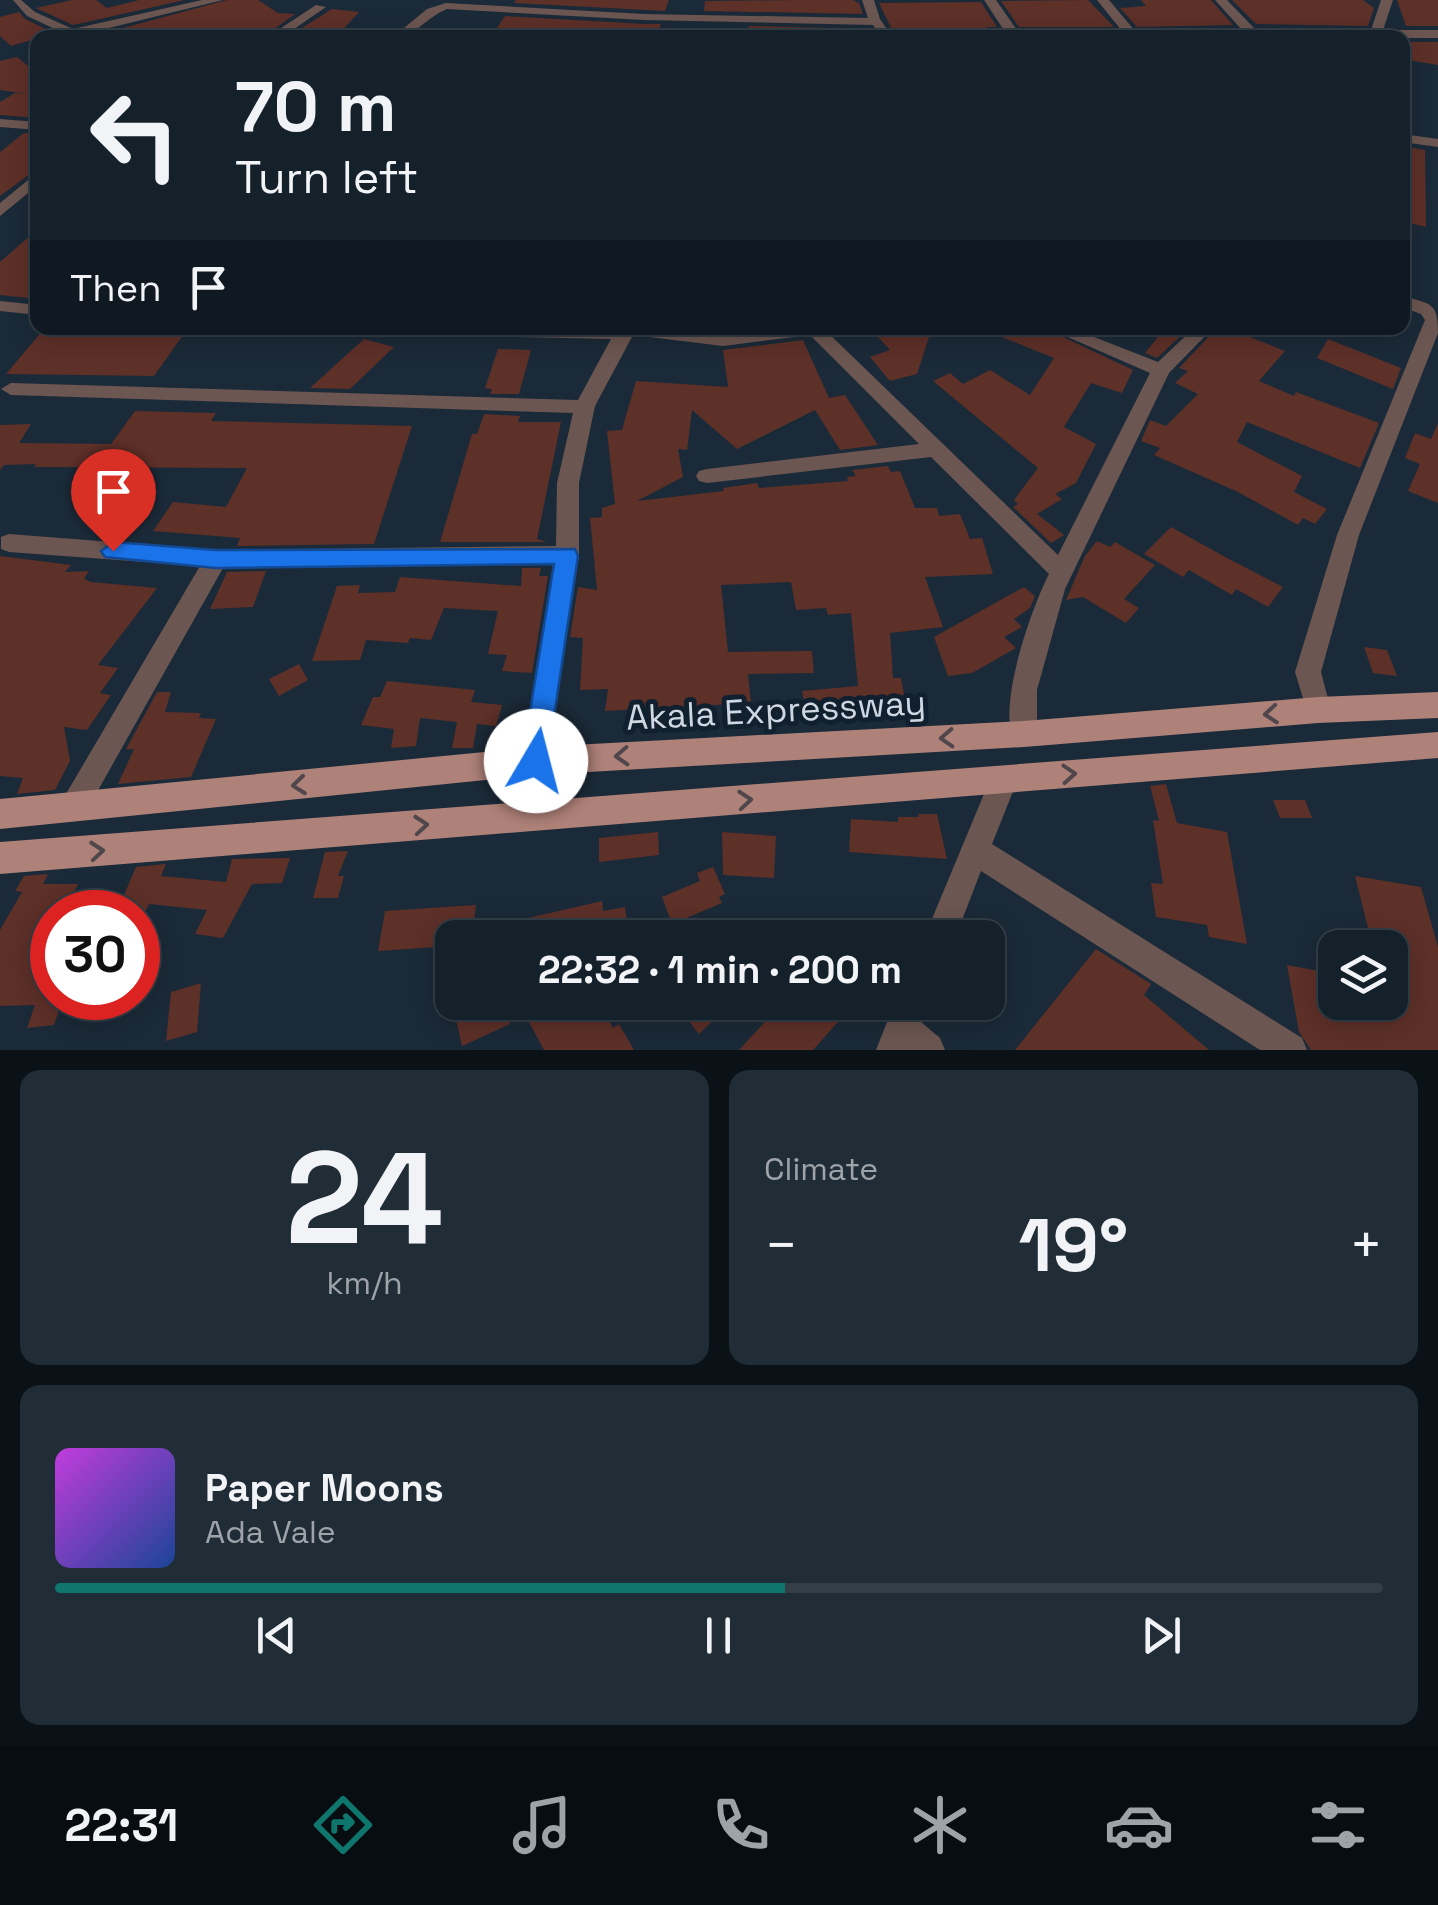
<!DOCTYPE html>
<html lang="en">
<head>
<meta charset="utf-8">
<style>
	:root { --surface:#14202a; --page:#212d36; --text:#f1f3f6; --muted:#9da3a8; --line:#333e47; --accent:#0f766e }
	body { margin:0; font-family:"Space Grotesk",sans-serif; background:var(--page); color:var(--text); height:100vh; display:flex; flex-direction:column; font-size:38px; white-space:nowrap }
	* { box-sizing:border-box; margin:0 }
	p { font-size:32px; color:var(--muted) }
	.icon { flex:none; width:55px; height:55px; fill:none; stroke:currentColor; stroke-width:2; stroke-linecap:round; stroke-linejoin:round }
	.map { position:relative; height:1050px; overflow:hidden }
	.sheet { display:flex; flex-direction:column; gap:20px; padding:20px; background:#0b1217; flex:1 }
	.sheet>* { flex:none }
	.top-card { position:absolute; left:30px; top:30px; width:1380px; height:305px; border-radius:20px; box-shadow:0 5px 25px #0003,0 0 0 2px var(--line); background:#14202a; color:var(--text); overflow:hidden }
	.buttons { position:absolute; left:1318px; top:930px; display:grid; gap:20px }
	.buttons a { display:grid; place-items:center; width:90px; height:90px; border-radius:20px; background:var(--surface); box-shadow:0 5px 25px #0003,0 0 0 2px var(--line); font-size:50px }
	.speed { position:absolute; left:30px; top:890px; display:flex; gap:20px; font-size:50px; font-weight:700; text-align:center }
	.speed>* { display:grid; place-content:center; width:130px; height:130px; border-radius:50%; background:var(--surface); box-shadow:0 5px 25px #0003,0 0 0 2px var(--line); line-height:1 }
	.speed .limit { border:15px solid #d22; background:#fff; color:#111 }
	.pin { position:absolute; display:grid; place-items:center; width:85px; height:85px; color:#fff; margin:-102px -42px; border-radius:50% 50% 50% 0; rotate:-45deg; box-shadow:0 0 10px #0007 }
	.pin .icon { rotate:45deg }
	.me { position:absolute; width:110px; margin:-55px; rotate:8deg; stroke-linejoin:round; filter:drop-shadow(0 0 8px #0008) }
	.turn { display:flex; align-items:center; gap:35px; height:210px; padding:0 40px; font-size:45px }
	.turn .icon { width:130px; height:130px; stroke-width:2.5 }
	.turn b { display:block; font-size:70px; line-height:85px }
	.then { display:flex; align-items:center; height:95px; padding:0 40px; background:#0003; gap:20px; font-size:38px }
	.big { font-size:75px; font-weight:800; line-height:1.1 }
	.sheet .tile { flex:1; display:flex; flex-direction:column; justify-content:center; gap:15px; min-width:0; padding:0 35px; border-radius:20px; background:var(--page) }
	.sheet .dial { align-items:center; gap:0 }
	.dial b { font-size:130px; line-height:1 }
	.song { display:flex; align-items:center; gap:30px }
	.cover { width:120px; height:120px; border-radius:15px; background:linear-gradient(135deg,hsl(290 70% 55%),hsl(220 70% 35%)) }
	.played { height:10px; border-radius:5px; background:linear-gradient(90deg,var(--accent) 55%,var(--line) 55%) }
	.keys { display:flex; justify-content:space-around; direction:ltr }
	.heat { display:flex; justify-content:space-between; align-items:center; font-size:55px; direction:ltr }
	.sheet .tiles { flex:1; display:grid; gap:20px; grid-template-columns:1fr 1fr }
	.tile:last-child { grid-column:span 2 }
	.trip { position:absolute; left:435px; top:920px; width:570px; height:100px; border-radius:20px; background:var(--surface); box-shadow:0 5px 25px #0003,0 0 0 2px var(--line); font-weight:800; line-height:100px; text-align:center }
	.tab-bar { display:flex; height:160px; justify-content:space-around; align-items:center; background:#080d11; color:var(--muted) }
	.tab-bar .icon { width:70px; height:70px }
	.tab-bar .current { color:var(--accent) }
	.tab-bar b { font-size:45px; color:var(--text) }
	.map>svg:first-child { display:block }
</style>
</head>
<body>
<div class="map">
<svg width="1438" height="1050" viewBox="0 0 1438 1050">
	<rect width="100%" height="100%" fill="#1b2a38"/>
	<path fill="#5d3028" d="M72,0H96L107,8L139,0H185L73,25L36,8Z
		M227,0H258L278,13L295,14L262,38H86Z
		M516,0H669L665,11L514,3Z
		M799,0H853L859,3L863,14L704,11L705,1Z
		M1088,0L1114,27H1019L1001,1Z
		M1141,0H1211L1233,25L1137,27L1120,8L1146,6Z
		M1232,0H1363L1374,8L1368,26L1256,24Z
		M1397,0H1438V26H1406Z
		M981,2L997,27H986L994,35L896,38L879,3Z
		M332,9L359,12L338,35L294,33Z
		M19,12L25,19L64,38H38L11,46L0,36V17Z
		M505,16L644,24H661L656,38L555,34V38H490Z
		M749,26L871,29L874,35L744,38Z
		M1402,42H1438V65L1402,59Z
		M17,57L38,74V88L28,94L0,90V61Z
		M15,93L38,95V118L0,115V102Z
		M24,133L37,134L38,168L0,196V152Z
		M1402,146L1425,150L1426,227L1402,221Z
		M38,229V299L0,295V262Z
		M123,328H188L154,376L6,374L44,329L120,331Z
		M870,328H932L917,374L890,381L870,357L890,350Z
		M979,328H1044L1133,370L1122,393L1091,383L1064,427L1096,444L1076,483L1055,494L1062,499L1037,514L1064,535L1051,543L1013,507L1018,504L1014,500L1038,468L933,381L950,373L963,384L990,370L1030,395L1054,358Z
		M1165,328H1189L1157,358L1145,353Z
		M1217,328H1227L1285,351L1259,381L1294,396L1296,392L1379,423L1360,468L1247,422L1237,442L1302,476L1294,492L1327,509L1315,524L1303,518L1298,525L1238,492L1154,455L1160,448L1141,441L1150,420L1166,426L1198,394L1175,383L1188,371L1179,368Z
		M364,339L394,347L350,389L310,388Z
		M1328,339L1401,368L1393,389L1317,358Z
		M803,340L829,398L845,395L878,445L840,450L815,410L737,449L692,410L687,450L678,449L683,477L637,501L724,491L723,488L757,483L759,488L848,481L847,477L856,476L852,470L888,466L891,472L900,471L915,508H937L939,516L960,514L970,539L982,538L993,574L925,577L943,627L890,633L893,678H901L906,705L831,709L833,717L808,721L802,691L858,686L851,613L828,615L826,608L796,610L791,582L721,585L728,652L812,651L814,673L748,674L751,703L605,711L608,689L580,690L583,638L570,637L578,587L597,590L590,518L602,517V508L615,504L607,431L622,430L636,381L728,387L723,350Z
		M498,349L531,350L519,394H490L492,389L485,388Z
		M135,411L216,413L211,421L412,426L374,544L237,546L240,538L153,531L173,502L226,507L247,468L34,467L36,464L4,465L0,470V425L31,424L19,443L111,444Z
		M484,414L520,416L518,422H561L537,539L547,542H440L472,434H477Z
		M1438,423V503L1408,491L1420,464L1405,458L1415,433L1431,439Z
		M1171,527L1227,558L1283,587L1268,607L1236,589L1232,595L1189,570L1183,577L1144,554Z
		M1097,541L1110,547L1115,542L1155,565L1124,599L1139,608L1126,623L1083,597L1066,600L1085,556Z
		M0,556L71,565L65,572L89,571L84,579L91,582L157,588L98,665L118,668L100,693L111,695L87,730L64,727L70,761L55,790L17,794L23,778L0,776Z
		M522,568H541L539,576H548L532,673L502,671L507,655L488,654L498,611L444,608L431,640L410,638L408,643L366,640L360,660L312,661L337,586L360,585L358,593L395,592L400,577L521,586Z
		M266,571L253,607L210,609L227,572Z
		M1024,587L1035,596L1030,608L1014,619L1022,627L1004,637L1016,648L972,673L948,676L934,637Z
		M1364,647L1387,650L1397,676L1373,673Z
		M299,664L308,680L279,696L269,679Z
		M387,681L475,690L471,702L502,705L496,726L477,724L473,748H452L457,722L420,718L416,746L391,748L394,729L361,725L373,697H380Z
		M157,692H171L165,712L201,713L199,718L216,719L191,777L118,784L134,749H126Z
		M1166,784L1177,823L1227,832L1247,944L1209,937L1207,925L1156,917L1151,883L1163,884L1153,820L1159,821L1150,786Z
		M1273,800H1305L1312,818H1280Z
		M918,814H937L947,859L849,852L851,819L898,822V817H919Z
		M658,832L659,855L599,862V838Z
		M722,832L776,836L774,878L723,875Z
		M348,851L338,876H344L338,898H313L325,852Z
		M290,858L282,883L252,884L223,938L195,934L207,910L149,904L145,912H52V998H63L54,1025L27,1028L35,1005L0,1006V930L22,892L15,891L24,876L48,874L43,884H78L73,894L124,895L136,867L166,864L161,876L226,882L232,859Z
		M713,867L725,894L719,897L722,903L672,924L662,897L700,881L697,873Z
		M1355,876L1421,887L1438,947V1050H1311L1299,1032L1287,965L1335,974V1002H1390V948H1373Z
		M602,901L603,911L625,907L628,930L605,934L606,938H476V930Z
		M476,905L472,938H452V946L378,951L385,911Z
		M1096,949L1151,984L1144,995L1209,1050H1015Z
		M201,983L197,1032L166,1041L171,992Z
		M452,1002H504L510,1024L462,1046Z
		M558,1002H599L613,1028L619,1024L634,1050H544L529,1022Z
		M674,1002H707L718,1016L699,1034Z
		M783,1002H856L813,1050H739Z"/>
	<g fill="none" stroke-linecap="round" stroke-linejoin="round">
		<path fill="#6c5651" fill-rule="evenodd" d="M13,0H21L35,12L73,29L202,0H223L72,37L27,16Z
			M862,0H874L880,19L893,38H881L873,25L644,20L447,9C426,17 415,38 392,38L427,9L446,3L644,14L868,18Z
			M984,0H996L1019,33L1122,31L1097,0H1109L1135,31L1241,29L1215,0H1227L1254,28L1371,30L1381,0H1393L1383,30H1438V38H1009Z
			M316,5L326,7L281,38H266Z
			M0,119L38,122V130L0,127Z
			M1402,134L1438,139V147L1402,142Z
			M38,172V185L0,216V203Z
			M1402,296C1431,304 1438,302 1438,333L1359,535L1321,672L1331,710L1327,718L1318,721L1309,718L1295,672L1337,535L1425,320L1421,314L1402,307Z
			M0,301L38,305V315L0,311Z
			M321,328H662L723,334L769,328H823L1058,555L1150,373L1047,328H1071L1158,362L1194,328H1213L1169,373L1065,589L1037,690V734L1034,742L1024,746L1014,742C997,706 1031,609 1049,574L931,457L707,483L699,481L696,476L699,471L707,469L919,444L810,335L723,346L633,335L595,406L579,483V555L546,770L536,773L526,770L522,761L554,564L223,568L83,817L73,821L63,817L59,808L63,799L200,566L9,552L1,549V537L9,534L216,550L556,546L557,483L573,413L11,395L1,389L11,383L578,400L611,339L330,333Z
			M1004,766L1014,770L1018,779L992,844L1302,1038L1307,1050H1260L981,871L955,938H924L994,770Z
			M895,1002H928L921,1022L940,1038L945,1050H876Z"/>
		<path fill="#af8279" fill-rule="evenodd" d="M1438,692V718L1318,723L1024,747L536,775L0,829V799L536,747L1024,721L1318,697Z
			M1438,732V758L0,874V842Z"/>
	</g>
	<defs><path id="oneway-chevron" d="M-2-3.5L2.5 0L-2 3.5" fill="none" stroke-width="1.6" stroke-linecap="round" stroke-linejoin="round" transform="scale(2.5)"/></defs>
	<g stroke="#50474c">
		<use href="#oneway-chevron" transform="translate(1271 714) rotate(175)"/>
		<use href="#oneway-chevron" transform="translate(947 738) rotate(177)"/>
		<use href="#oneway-chevron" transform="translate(622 756) rotate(177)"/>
		<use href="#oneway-chevron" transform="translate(1069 774) rotate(-4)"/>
		<use href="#oneway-chevron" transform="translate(299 785) rotate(174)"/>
		<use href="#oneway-chevron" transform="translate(745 800) rotate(-5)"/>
		<use href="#oneway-chevron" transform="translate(421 825) rotate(-5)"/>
		<use href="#oneway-chevron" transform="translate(97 851) rotate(-5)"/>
	</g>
	<path fill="#1a73e8" stroke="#114b97" stroke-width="2.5" d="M113,542L216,550L575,549L578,556L546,770L536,773L526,770L522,761L554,564L216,568L105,557L101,551Z"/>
	<g text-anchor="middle" stroke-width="10" stroke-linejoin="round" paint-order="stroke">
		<g font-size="35" fill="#cfd8e2" stroke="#11202e">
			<text transform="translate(776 710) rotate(-3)" y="12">Akala Expressway</text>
		</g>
	</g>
</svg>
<div class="buttons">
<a><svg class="icon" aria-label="layers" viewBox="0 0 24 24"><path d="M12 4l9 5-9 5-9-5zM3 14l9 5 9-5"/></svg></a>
</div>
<div class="speed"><div class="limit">30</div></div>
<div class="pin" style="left:113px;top:551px;background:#d93025"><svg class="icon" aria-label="arrive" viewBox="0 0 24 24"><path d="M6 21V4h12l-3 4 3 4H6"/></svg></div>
<svg class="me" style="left:536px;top:761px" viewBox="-20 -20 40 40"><circle r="19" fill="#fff"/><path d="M0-13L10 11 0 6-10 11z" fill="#1a73e8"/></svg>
<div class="trip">22:32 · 1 min · 200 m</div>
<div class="top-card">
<div class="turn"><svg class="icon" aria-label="left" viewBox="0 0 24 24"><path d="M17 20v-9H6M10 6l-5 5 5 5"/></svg><div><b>70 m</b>Turn left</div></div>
<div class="then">Then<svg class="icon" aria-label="arrive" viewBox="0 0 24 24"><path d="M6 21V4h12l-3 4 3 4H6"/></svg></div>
</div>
</div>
<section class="sheet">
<div class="tiles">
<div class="tile dial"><b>24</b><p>km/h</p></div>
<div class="tile"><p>Climate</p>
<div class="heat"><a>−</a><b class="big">19°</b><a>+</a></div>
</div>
<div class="tile">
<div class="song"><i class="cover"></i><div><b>Paper Moons</b><p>Ada Vale</p></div></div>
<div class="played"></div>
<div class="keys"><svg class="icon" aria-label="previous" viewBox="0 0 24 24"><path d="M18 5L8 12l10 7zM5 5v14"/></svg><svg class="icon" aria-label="pause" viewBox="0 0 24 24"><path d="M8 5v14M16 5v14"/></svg><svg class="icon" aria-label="next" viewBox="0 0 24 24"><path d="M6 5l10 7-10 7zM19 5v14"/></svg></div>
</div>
</div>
</section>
<nav class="tab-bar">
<b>22:31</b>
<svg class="icon current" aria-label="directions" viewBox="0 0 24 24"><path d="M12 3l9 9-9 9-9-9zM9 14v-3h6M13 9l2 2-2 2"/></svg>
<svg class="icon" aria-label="music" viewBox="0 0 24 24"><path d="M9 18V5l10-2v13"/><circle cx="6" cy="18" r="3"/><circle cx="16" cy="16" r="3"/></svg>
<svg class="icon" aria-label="phone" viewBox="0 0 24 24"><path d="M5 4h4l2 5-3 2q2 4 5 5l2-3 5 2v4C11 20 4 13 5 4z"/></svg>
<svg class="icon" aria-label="climate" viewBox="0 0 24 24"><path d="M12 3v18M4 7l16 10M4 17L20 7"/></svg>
<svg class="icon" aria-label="car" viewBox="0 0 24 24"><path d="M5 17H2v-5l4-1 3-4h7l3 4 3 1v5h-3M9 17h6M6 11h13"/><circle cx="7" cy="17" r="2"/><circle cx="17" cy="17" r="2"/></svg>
<svg class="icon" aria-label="filters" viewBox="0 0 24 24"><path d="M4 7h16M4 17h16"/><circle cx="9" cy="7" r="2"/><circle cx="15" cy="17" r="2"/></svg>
</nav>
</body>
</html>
